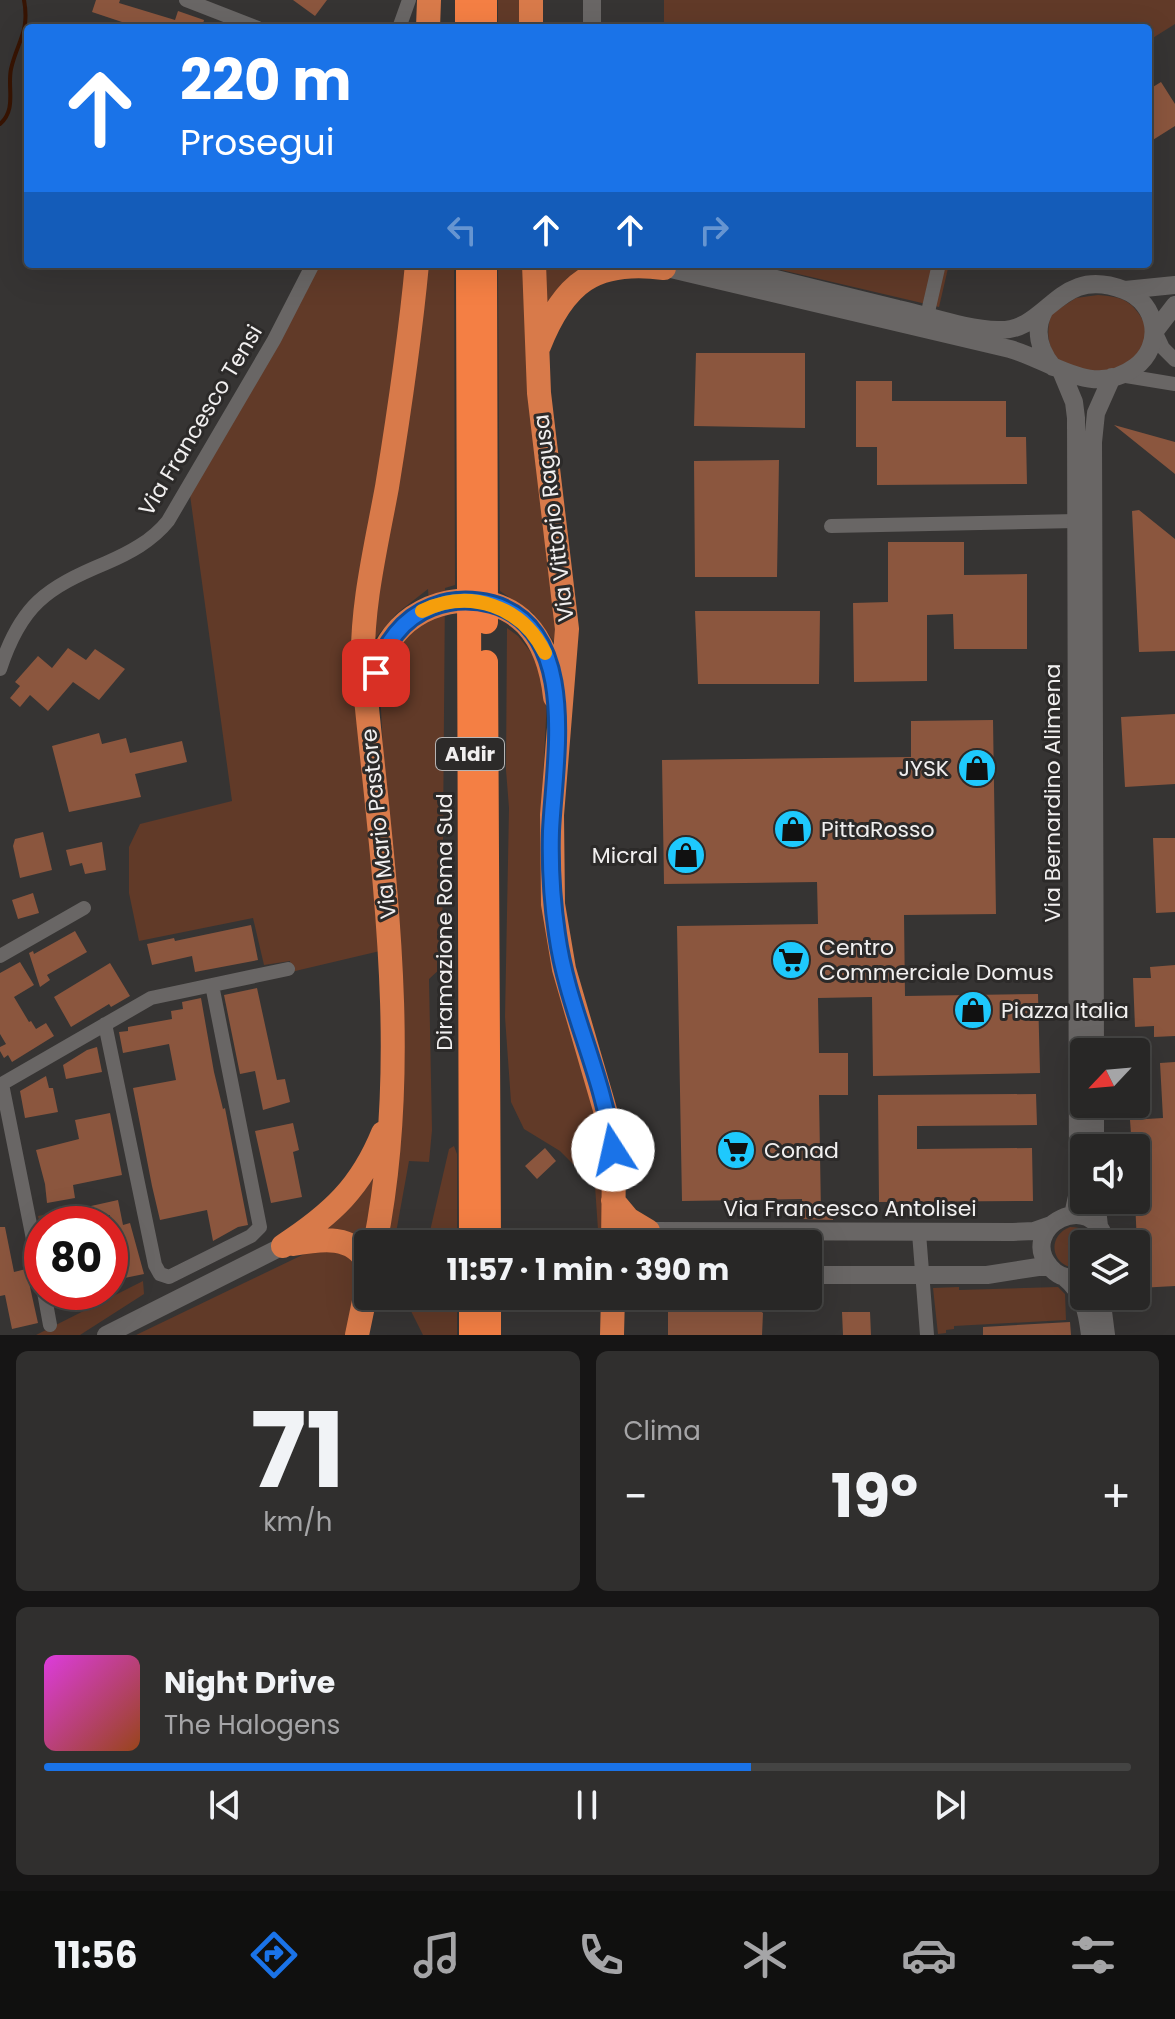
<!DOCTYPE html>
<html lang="it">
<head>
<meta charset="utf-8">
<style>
	:root { --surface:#282726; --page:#302f2e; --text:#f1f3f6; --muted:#a5a5a7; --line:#444443; --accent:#1a73e8 }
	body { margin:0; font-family:Poppins,sans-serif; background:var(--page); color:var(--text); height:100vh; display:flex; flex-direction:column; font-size:30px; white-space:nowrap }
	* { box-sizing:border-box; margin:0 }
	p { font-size:26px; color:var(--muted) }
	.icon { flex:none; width:44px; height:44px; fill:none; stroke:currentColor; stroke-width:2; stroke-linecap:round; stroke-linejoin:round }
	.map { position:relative; height:1335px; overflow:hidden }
	.drawer { display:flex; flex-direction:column; gap:16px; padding:16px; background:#161515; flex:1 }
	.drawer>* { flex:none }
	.hud { position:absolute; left:24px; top:24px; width:1128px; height:244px; border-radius:8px; box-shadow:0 8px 32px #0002,0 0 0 2px var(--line); background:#1a73e8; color:#fff; overflow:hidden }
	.needle { width:52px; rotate:244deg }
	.fabs { position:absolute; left:1070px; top:1038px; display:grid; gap:16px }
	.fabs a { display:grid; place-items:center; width:80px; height:80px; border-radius:8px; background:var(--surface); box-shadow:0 8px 32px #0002,0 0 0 2px var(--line); font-size:40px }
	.speed { position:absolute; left:24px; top:1206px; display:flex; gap:16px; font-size:40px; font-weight:700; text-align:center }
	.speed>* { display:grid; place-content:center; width:104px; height:104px; border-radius:50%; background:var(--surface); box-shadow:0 8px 32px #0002,0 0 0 2px var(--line); line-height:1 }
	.speed .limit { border:12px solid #d22; background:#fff; color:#111 }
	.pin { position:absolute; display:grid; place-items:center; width:68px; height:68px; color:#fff; margin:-34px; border-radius:16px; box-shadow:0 4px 12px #0006 }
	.me { position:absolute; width:88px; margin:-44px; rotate:350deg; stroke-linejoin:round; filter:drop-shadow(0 0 6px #0008) }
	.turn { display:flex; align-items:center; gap:28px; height:168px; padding:0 24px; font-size:36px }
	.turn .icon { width:104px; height:104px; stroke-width:2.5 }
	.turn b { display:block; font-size:56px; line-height:68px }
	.lanes { display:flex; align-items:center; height:76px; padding:0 24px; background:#0003; justify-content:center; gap:40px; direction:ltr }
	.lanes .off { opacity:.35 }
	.big { font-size:60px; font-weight:700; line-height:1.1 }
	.drawer .widget { flex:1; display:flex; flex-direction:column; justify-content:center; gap:12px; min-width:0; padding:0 28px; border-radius:12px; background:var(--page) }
	.drawer .dial { align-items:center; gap:0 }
	.dial b { font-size:104px; line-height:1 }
	.song { display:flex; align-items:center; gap:24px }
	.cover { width:96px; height:96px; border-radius:12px; background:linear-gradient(135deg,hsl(300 70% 55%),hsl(20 70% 35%)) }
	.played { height:8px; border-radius:4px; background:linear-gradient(90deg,var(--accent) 65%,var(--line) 65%) }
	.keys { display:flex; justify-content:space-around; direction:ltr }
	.heat { display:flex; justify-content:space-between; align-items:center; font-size:44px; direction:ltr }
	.drawer .tiles { flex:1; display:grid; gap:16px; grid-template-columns:1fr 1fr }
	.widget:last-child { grid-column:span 2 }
	.trip { position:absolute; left:354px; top:1230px; width:468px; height:80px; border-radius:8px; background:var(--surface); box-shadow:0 8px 32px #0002,0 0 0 2px var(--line); font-weight:700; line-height:80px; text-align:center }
	.dock { display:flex; height:128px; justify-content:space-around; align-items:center; background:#10100f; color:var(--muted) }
	.dock .icon { width:56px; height:56px }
	.dock .on { color:var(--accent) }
	.dock b { font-size:36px; color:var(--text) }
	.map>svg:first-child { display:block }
</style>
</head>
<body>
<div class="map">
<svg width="1175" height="1335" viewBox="0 0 1175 1335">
	<rect width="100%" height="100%" fill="#363433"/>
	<path fill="#613a28" d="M498,0H525V28H498Z
		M664,0H1175V24L1148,41V28H664Z
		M316,264H407L384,462L355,623L380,951L291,972L290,961L264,965L253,918L139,941L129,893V847L140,824L232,801L190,495Z
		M423,264H454L455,585L445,588L442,967L429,979L432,1130L429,1162L409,1161L394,1244H381L389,862L380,691L400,641L430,618L428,589L396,614L372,642Z
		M498,264H527L557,593L555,643L533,613L500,591Z
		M546,264H602L546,311Z
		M756,264H949L939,307Z
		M1098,295C1128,297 1133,303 1148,328L1141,355C1105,377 1095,374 1056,360C1048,343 1046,334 1051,314L1076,298Z
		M507,628L518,636L537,660L547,700L540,833L542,890L602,1132L606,1244H599L595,1186L560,1151L524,1129L511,1102L505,1017L509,808L506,770Z
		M454,1146L457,1154V1244H427L449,1149Z
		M376,1173L364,1248L317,1233Z
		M84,1206L88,1224H42V1232L38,1216Z
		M1070,1227C1083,1227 1091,1232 1095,1244H1084V1266C1055,1275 1042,1238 1070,1227Z
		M319,1247L347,1254L360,1269L347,1335H136Z
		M143,1281L144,1294L80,1335H36Z
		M959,1287V1290L1058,1287L1065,1294L1066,1320L954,1326V1329L946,1330V1333L938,1334L933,1288Z
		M415,1296H457V1335H423L411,1311Z"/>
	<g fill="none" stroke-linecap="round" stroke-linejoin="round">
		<path stroke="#371403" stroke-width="4" d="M0,124C17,109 7,88 11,69C17,42 30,32 24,0"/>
	</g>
	<path fill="#8b563e" d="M96,0H120L119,3L175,20L178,11L204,20L202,28H140L92,12Z
		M293,0H327L315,16Z
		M1161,82L1175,104V126L1148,143V90Z
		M696,353H805V428L694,426Z
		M856,381H892V401H1006V437H1026L1027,484L877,485V447H856Z
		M1114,425L1175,442V474Z
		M779,460L777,577H695L694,461Z
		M1139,510L1175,539V651L1139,652L1132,511Z
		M888,542H964V575L1027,574V649H954L953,614L927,615V681L854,682L853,603L888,602Z
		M695,611H820L819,684H698Z
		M68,648L86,660L95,649L125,669L99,700L73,682L48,711L30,695L20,707L10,698L20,686L15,682L38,656L52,668Z
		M1175,714V784L1125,787L1121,717Z
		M993,720L996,914L904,915L905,996L1038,994L1040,1073L873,1076L872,997L818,998L819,1053H848V1095H819L821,1214H833V1220L802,1219V1199L682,1201L677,926L818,924L817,882L664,884L662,760L911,757V721Z
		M99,733L102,744L126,738L130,753L182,741L187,762L135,774L141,797L69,812L52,746Z
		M43,832L52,870L20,878L13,846L15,839Z
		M1153,838H1175V912L1156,913Z
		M102,842L106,870L85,874L82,863L70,866L66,850Z
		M33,893L39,913L18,919L12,900Z
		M251,925L258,960L195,972L192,956L152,965L147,944L174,938L175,941Z
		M75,931L87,952L47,975L50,980L40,987L29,953L33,951L34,954Z
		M20,962L34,985L14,997L29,1022L31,1021L36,1029L46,1023L54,1036L12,1062L8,1055L4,1058L0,1051V1047L6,1044L0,1034V973Z
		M110,963L130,996L111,1007L109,1004L71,1027L54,997Z
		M1175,965V1036L1154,1037V1026L1135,1027L1133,978H1151L1150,967Z
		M257,988L277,1080L285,1079L290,1102L263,1110L255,1071L240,1074L224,995Z
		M201,998L214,1072L223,1109L225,1108L248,1225L238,1227L213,1241L207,1210L160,1220L152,1186L133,1088L176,1080L169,1044L123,1053L119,1032L128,1031V1027L172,1019L171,1011L183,1009L182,1002Z
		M97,1047L102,1072L66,1079L63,1065L87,1050Z
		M1175,1062V1286L1139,1288L1135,1200L1136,1148H1132L1130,1120L1163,1118L1160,1063Z
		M46,1076L49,1088H53L58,1112L25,1118L20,1091Z
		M1036,1094L1037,1125L917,1126V1149L1032,1148L1033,1201L879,1202L878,1095Z
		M110,1113L122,1175L73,1185L75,1198L47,1203L45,1184L36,1150L79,1139L75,1120Z
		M293,1123L299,1150L293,1152L302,1197L271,1203L255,1131Z
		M545,1148L556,1161L537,1179L525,1166Z
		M118,1200L123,1225L130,1223L144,1274L110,1281V1215L94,1218L91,1206Z
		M0,1227H5L14,1272L26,1269L38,1323L12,1329L5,1295L0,1296Z
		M65,1292H106L68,1309Z
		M763,1296V1306L759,1310L763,1313L762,1335H668V1297Z
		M842,1312H870L871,1335H843Z
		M1070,1322L1071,1335H983V1327Z"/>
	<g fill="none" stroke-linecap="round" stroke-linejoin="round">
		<path stroke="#696665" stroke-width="14" d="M186,0L258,28
			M399,28L409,0
			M927,316L939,264
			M1155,331L1163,348L1175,360
			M1120,375L1175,384
			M831,526L1076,521
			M0,669C21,605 46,588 106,563C129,553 152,541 168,521L274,340L313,264
			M0,956L84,908
			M105,1024L155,1265L160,1274L169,1277L251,1236L260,1227L212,985
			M2,1084L42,1284
			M0,1085L151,998L288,969
			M919,1233L927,1335
			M44,1292L50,1325"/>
		<path stroke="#696665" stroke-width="18" d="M592,0V28
			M654,265L1010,349C1051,360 1092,399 1135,367C1164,346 1158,303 1124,290C1057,264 1049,332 998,330C965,329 930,316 898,309C837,294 776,279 715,264
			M1125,290L1175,285
			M1044,311C1034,330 1039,350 1053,367
			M1155,331L1175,305
			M1062,373L1074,402L1076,418L1078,1192L1073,1215
			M1095,1052L1093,442L1096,413L1112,377
			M1095,1104V1148
			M1096,1200L1099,1226
			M633,1244L648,1231L1013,1232L1034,1231L1051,1225
			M808,1275H987L1038,1267H1049
			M1064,1277C1084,1293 1087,1311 1090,1335
			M1084,1278C1071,1280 1059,1278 1050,1267C1016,1228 1094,1185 1106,1244
			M1101,1296L1106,1335
			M106,1335L283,1246"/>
		<path stroke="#d87a4a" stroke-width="24" d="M428,28L429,0
			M531,28V0
			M534,264L539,393L567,629L552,815L553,904L564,969L610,1127L614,1162L613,1244
			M539,346C564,283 594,259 664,268
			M372,692C376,672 381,652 394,635C424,596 490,587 526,624C545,644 552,670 555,697
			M613,1201L628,1219L648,1231
			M293,1244C321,1239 354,1234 368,1264
			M375,1244C413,1054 381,859 363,668C361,607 376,547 387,487C399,413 410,339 417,264
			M283,1246C332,1214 361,1187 383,1133
			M357,1335L368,1282
			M612,1335L613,1296"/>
		<path stroke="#f47f44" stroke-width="24" d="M467,0V28
			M485,0V28
			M468,264L471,1244
			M485,264L486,622
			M486,662L489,1244
			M471,1296V1335
			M489,1296V1335"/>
	</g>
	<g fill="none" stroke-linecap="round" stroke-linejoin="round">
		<defs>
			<path id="route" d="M376,673C384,644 403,618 432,607C452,599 472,599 492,604C581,629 554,763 551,831C550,865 552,900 557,934C567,1008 604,1076 613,1150"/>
		</defs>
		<use href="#route" stroke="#114b97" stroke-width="20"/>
		<use href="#route" stroke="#1a73e8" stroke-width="14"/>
		<path stroke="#f59e0b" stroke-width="14" d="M422,611C470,588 522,606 545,653"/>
	</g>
	<defs>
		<symbol id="shop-disc" viewBox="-11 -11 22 22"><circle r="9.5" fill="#1ec9fd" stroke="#2c2a29"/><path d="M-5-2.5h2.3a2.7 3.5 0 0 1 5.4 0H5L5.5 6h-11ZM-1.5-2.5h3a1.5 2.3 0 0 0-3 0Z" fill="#111"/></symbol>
		<symbol id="supermarket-disc" viewBox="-11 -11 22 22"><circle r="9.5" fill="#1ec9fd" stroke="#2c2a29"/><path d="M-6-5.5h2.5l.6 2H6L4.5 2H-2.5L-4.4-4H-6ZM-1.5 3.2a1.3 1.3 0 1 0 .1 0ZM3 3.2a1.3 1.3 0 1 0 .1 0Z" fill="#111"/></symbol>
	</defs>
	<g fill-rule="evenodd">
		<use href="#shop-disc" x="955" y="746" width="44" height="44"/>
		<use href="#shop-disc" x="771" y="807" width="44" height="44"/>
		<use href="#shop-disc" x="664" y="833" width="44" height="44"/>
		<use href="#supermarket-disc" x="769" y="938" width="44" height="44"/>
		<use href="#shop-disc" x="951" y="988" width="44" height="44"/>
		<use href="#supermarket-disc" x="714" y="1128" width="44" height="44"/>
	</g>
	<g text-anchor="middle" stroke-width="6" stroke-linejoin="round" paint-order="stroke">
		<rect fill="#2c2a29" stroke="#b6b4b4" stroke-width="2" x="436" y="738" width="68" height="32" rx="6"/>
		<g font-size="20" font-weight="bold" fill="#f1efef">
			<text x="470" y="761">A1dir</text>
		</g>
		<g font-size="22" fill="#f1efef" stroke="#2c2a29">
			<text transform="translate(200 420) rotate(-59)" y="8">Via Francesco Tensi</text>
			<text transform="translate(553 518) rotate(-97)" y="8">Via Vittorio Ragusa</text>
			<text transform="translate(1052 793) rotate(-90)" y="8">Via Bernardino Alimena</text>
			<text transform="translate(378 824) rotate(-96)" y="8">Via Mario Pastore</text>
			<text transform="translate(444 922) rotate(-90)" y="8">Diramazione Roma Sud</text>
			<text x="850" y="1216">Via Francesco Antolisei</text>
		</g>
		<g font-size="22" fill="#f1efef" stroke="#2c2a29" text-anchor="start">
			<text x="949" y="776" text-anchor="end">JYSK</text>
			<text x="821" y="837">PittaRosso</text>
			<text x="658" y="863" text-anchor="end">Micral</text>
			<text x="819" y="955">Centro<tspan x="819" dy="25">Commerciale Domus</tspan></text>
			<text x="1001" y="1018">Piazza Italia</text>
			<text x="764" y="1158">Conad</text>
		</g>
	</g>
</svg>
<div class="fabs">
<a><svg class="needle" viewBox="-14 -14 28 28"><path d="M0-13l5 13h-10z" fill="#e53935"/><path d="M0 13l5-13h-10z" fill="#a5a5a7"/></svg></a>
<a><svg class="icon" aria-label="sound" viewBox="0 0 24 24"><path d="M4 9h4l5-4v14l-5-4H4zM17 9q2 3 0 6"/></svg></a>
<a><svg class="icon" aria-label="layers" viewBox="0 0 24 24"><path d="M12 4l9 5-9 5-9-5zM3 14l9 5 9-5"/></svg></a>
</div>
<div class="speed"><div class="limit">80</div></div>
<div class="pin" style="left:376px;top:673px;background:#d93025"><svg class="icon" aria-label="arrive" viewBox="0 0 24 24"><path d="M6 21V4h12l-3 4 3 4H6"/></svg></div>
<svg class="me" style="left:613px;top:1150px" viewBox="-20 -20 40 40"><circle r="19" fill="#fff"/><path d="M0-13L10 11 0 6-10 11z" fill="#1a73e8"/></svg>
<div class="trip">11:57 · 1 min · 390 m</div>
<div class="hud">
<div class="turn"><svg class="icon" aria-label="ahead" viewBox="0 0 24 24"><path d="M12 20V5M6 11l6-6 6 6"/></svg><div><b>220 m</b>Prosegui</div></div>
<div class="lanes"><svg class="icon off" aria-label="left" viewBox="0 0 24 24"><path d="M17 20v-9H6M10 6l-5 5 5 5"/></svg><svg class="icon" aria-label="ahead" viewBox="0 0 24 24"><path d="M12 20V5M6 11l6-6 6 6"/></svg><svg class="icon" aria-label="ahead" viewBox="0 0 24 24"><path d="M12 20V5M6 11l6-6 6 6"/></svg><svg class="icon off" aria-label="right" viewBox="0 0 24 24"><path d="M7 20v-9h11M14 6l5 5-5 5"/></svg></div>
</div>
</div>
<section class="drawer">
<div class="tiles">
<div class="widget dial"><b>71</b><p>km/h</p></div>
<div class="widget"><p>Clima</p>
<div class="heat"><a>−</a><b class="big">19°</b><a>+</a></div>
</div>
<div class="widget">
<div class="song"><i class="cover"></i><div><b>Night Drive</b><p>The Halogens</p></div></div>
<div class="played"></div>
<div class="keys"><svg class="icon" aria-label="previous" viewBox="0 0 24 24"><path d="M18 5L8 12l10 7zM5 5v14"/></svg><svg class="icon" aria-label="pause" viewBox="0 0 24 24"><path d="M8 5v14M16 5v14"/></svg><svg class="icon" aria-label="next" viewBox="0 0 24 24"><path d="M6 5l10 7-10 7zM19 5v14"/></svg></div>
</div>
</div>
</section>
<nav class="dock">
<b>11:56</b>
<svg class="icon on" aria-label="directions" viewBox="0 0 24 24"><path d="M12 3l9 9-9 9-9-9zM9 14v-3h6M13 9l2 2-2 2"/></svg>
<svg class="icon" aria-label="music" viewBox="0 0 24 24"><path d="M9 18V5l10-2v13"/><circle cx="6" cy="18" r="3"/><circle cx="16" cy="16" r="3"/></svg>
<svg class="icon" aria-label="phone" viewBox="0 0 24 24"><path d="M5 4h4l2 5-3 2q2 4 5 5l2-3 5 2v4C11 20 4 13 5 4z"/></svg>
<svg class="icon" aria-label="climate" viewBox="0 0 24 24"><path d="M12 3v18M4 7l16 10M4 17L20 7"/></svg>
<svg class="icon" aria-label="car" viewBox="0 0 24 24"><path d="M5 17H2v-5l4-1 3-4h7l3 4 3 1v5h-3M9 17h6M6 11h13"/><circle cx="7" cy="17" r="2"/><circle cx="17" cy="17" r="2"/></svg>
<svg class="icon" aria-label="filters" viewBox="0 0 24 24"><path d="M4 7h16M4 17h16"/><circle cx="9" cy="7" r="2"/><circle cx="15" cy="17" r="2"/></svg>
</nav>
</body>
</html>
